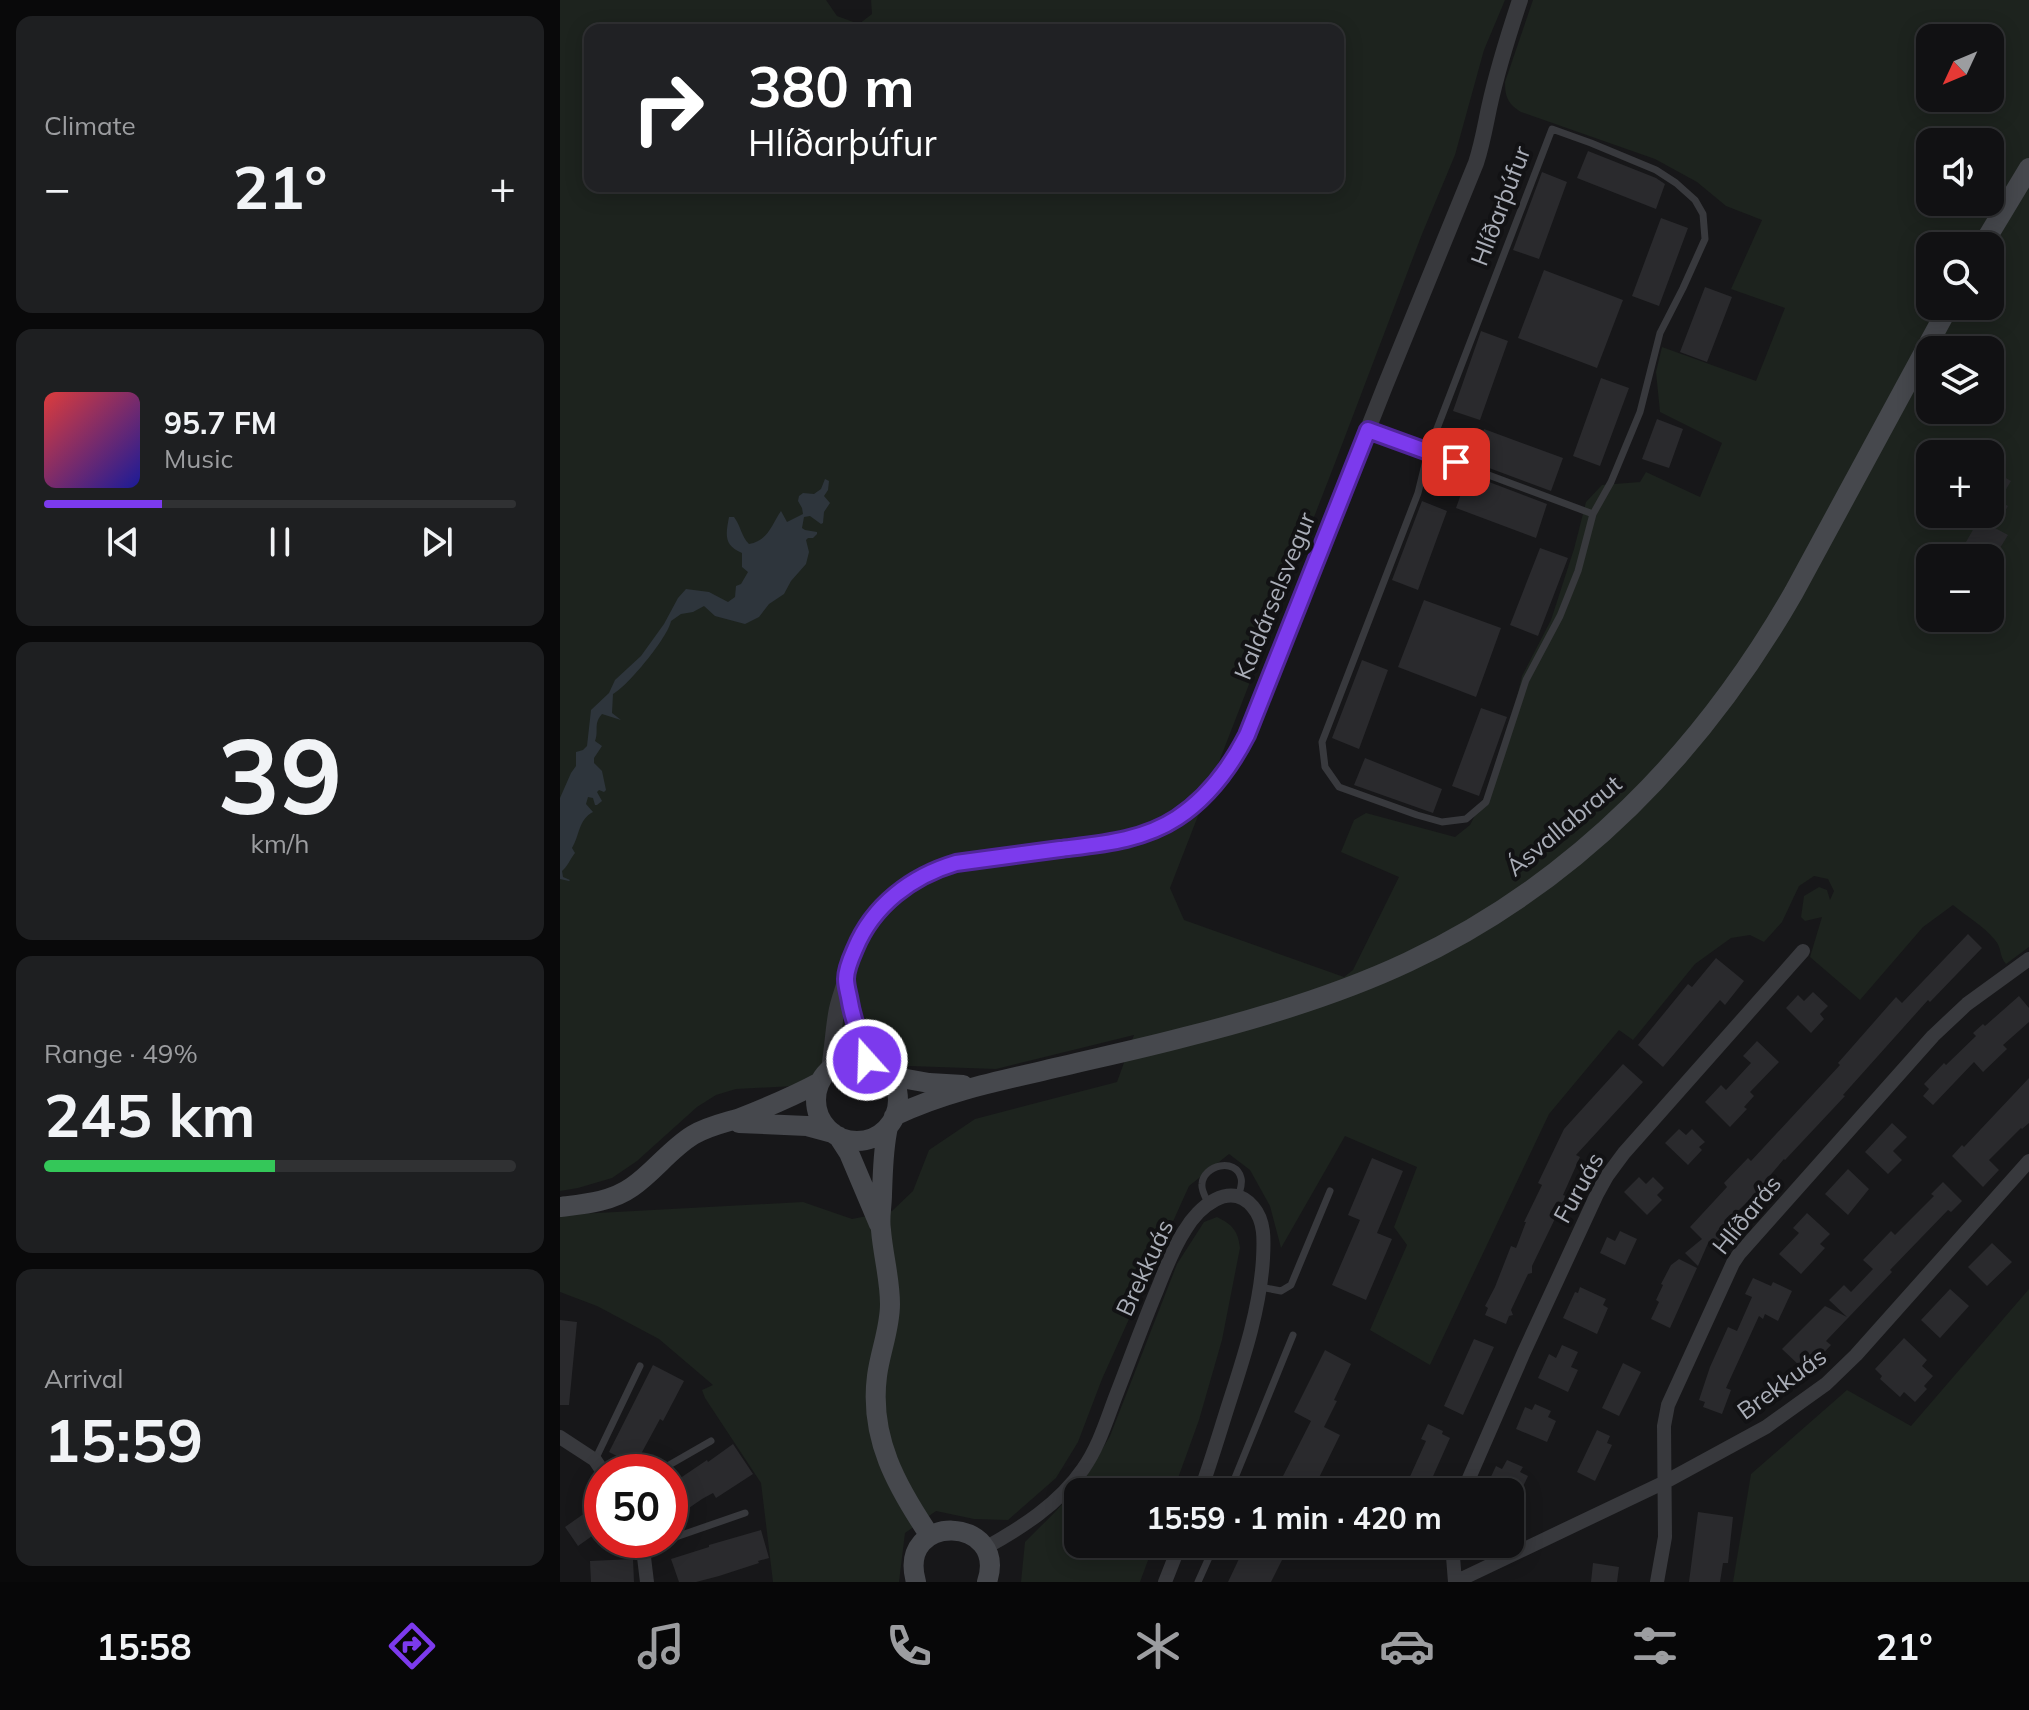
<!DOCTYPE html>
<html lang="en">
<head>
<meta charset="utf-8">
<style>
	:root { --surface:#111113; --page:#1e1f21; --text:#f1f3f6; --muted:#9c9da0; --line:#303133; --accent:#7c3aed }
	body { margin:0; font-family:Mulish,sans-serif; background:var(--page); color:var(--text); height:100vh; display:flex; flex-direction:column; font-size:30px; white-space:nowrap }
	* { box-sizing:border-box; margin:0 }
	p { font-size:26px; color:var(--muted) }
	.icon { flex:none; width:44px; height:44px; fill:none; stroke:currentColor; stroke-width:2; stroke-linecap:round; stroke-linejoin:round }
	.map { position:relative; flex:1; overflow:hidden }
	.side { display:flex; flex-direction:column; gap:16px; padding:16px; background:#09090a; width:560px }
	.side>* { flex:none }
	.hud { position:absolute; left:24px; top:24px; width:760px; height:168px; border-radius:16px; box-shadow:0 4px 20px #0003,0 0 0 2px var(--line); background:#202124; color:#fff; overflow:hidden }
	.needle { width:52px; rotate:226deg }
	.buttons { position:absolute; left:1356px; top:24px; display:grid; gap:16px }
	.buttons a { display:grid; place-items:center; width:88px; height:88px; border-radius:16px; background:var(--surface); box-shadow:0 4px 20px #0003,0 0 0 2px var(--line); font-size:40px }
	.speed { position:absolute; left:24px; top:1454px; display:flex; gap:16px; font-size:40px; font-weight:700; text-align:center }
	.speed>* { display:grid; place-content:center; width:104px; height:104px; border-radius:50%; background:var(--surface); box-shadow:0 4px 20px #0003,0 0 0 2px var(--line); line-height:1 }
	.speed .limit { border:12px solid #d22; background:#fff; color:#111 }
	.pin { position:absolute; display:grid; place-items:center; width:68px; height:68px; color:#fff; margin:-34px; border-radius:16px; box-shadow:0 4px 12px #0006 }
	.me { position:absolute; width:88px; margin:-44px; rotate:340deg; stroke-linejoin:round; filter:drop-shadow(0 0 6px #0008) }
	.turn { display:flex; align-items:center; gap:28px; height:168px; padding:0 32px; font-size:36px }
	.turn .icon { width:104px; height:104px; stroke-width:2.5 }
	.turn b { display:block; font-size:56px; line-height:68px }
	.big { font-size:60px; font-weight:700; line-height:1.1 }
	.side .tile { flex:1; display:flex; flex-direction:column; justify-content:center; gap:12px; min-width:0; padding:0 28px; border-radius:16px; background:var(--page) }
	.side .dial { align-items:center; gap:0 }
	.dial b { font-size:104px; line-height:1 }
	.song { display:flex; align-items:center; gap:24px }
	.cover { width:96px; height:96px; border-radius:12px; background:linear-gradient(135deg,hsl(0 70% 55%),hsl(240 70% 35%)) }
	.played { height:8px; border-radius:4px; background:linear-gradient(90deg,var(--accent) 25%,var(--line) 25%) }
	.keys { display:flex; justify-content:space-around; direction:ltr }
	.heat { display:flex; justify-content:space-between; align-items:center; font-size:44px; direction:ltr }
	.charge { height:12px; border-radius:6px; background:linear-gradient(90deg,#34c759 49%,var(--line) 0) }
	.trip { position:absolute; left:504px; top:1478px; width:460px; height:80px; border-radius:16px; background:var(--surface); box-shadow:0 4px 20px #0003,0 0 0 2px var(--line); font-weight:700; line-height:80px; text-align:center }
	.tab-bar { display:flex; height:128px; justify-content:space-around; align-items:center; background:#070708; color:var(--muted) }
	.tab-bar .icon { width:56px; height:56px }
	.tab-bar .on { color:var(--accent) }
	.tab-bar b { font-size:36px; color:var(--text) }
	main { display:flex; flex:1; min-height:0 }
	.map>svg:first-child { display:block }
</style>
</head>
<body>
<main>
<section class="side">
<div class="tile"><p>Climate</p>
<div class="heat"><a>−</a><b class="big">21°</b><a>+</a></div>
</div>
<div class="tile">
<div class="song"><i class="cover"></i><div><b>95.7 FM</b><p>Music</p></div></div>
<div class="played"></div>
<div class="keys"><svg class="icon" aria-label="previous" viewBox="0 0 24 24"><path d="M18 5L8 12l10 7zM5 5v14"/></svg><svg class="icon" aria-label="pause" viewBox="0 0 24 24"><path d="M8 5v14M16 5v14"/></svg><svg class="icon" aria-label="next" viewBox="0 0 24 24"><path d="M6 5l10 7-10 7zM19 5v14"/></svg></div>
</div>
<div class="tile dial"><b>39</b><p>km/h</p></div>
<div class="tile"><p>Range · 49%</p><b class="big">245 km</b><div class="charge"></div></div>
<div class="tile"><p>Arrival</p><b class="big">15:59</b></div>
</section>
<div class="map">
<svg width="1469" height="1582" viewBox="0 0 1469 1582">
	<rect width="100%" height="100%" fill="#171719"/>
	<path fill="#1d231e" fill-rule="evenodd" d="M0,0H266L277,16L299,24L312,14L311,0H945L924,50L895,155L862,234L775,463L610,888L624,920L784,977L793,970L839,877L781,852L794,820L806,813L895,837L910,825L928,790L947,740L962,676L991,620L1014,549L1026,502L1042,485L1080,482L1086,472L1140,497L1162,443L1100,412L1096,372L1102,347L1196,381L1225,308L1171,289L1202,220L1166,206L1137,182L1095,159L961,112C948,104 945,97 945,82L973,0H1469V947L1446,964C1439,956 1442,948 1435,940C1424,926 1406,916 1393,905L1363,927L1300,1000L1250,957L1262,917L1245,921L1241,917L1244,896L1259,887L1267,890L1270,900L1274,891L1268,879L1254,876L1239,886L1222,922L1204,942L1190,935L1171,938L1135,964L1073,1040L1059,1030L989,1114L870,1365L810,1330L847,1245L834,1227L857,1167L785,1136L721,1248L710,1206L690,1170L669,1154L629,1186L542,1379L518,1442L496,1478L448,1520L414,1519L376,1511L345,1533L339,1582H213L201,1483L145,1398L142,1390L153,1385L99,1339L37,1306L0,1292V1215L243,1202L292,1219L332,1211L353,1191L369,1150L415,1119L557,1082L574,1035L436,1069L349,1066L234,1086L176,1089L156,1095L137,1107L77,1161L52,1178L18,1188L0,1191ZM30,30H778V186H30ZM1370,38H1430V98H1370ZM1370,142H1430V202H1370ZM1370,246H1430V306H1370ZM1370,350H1430V410H1370ZM1370,454H1430V514H1370ZM1370,558H1430V618H1370Z
		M657,1217C673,1225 678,1231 680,1248L662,1340L639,1420L613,1492H518V1544H594L580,1582H461L465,1542L496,1511L525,1478L550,1436L617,1264L644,1222Z
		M1469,1289V1582H1173L1191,1474L1287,1390L1351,1426Z"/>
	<path fill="#2e353c" d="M265,479L269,481L268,490L264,496L270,503L264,512L263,523L261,524L250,516L244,517L242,528L245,530L257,532V534L253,538H248L246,540L249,552L246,564L231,581L224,594L209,604L199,617L185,624L155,616L144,606L133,612L121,614L111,621C108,637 68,686 53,694L52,713L61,720L42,714C33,724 39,731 35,741L42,746L34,758V763L42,771L46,790L44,792L39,790L37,792L42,801L37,805H35L33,798L28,797L26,804L33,812C18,820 20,835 12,848L15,853C10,859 8,866 2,871L3,877L10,880L9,881L0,879V798L11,773L16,766V752L23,750L27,746L31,710L49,693L55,680L81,656L104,624L118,598L126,589L149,592L168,602L175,597L176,586L181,584L188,572L182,567V553C163,545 166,534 169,517H174C181,526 181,536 189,544C208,541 212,524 221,511L227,522L243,514L242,508L238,501L239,496L243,493L254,494L261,489Z"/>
	<path fill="#2a2a2d" d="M1028,151L1096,178L1105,184L1096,209L1017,178Z
		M982,172L1007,182L979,259L953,250Z
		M1101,218L1128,228L1099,306L1072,296Z
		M984,270L1063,300L1037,368L958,338Z
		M1145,287L1172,297L1147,362L1120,352Z
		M921,331L948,341L920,420L893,411Z
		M1041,378L1069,388L1040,466L1013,456Z
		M1097,419L1123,429L1109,468L1082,459Z
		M924,429L1003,458L991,491L913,462Z
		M1430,469L1451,481L1439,501L1448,506L1435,528L1448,535L1434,558H1407L1413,546L1406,542L1422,514H1430Z
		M908,474L987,504L976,538L896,508Z
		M862,501L887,511L858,590L832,580Z
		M980,548L1008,558L978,636L950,625Z
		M864,600L941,628L916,697L838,667Z
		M802,660L828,670L799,749L772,738Z
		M921,708L947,717L919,796L892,786Z
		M805,758L882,789L873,813L794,785Z
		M1408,934L1422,948L1370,1002L1368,1000L1283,1095L1285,1096L1225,1160L1224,1159L1207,1179L1211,1183L1192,1203L1189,1200L1170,1219L1172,1222L1166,1229L1171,1233L1156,1248L1149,1241L1138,1266L1125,1253L1142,1239L1130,1227L1167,1187L1164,1183L1188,1158L1191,1161L1280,1065L1278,1063L1336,997L1342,1003Z
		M1156,958L1184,981L1165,1005L1160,1000L1103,1067L1078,1045L1128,984L1132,987Z
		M1253,992L1268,1006L1260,1014L1264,1019L1251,1033L1226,1008L1238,995L1244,1001Z
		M1459,996L1469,1008V1022L1443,1045L1447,1049L1423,1072L1414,1062L1373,1105L1363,1096L1369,1089L1364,1084L1384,1063L1386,1065L1416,1036L1413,1033L1423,1024L1425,1026Z
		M1197,1041L1219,1062L1190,1092L1194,1096L1184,1107L1187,1109L1170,1127L1145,1102L1161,1085L1166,1090L1191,1063L1183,1056Z
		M1063,1064L1083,1082L1016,1155L1020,1157L1003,1195L1006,1196L972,1266V1273L968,1274L951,1310L953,1315L949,1316L946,1324L925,1315L928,1308L925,1306L935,1287L951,1246L956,1248L966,1222H964L982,1185L978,1183L1004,1129Z
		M1469,1078V1123L1462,1129L1461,1128L1429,1160L1439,1170L1423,1187L1392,1156L1402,1145L1404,1147Z
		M1332,1123L1347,1137L1333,1151L1342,1160L1328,1174L1305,1152Z
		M1119,1129L1126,1135L1132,1129L1145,1142L1139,1147L1142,1150L1128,1165L1105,1143Z
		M812,1158L843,1171L817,1233L832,1239L806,1300L772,1285L800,1220L788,1215Z
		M1288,1169L1309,1189L1288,1215L1265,1194Z
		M1079,1177L1086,1184L1093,1177L1104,1188L1097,1195L1102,1200L1087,1215L1064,1192Z
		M1383,1182L1402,1201L1391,1212L1388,1210L1330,1270L1332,1272L1266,1341L1271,1345L1253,1364L1250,1362L1247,1365L1244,1362L1240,1366L1222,1349L1265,1306L1287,1317L1269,1300L1284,1285L1291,1292L1313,1269L1303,1260L1331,1231L1335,1235L1374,1196L1371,1194Z
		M1247,1213L1270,1234L1260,1244L1265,1248L1241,1274L1219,1254L1239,1233L1233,1228Z
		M1060,1231L1077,1239L1065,1265L1040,1253L1047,1237L1055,1241Z
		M1432,1243L1452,1262L1427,1286L1408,1267Z
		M1119,1259L1137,1268L1110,1328L1091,1319L1099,1302L1096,1300L1103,1285L1101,1284L1111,1265Z
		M1193,1278L1211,1286L1213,1282L1232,1291L1218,1321L1205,1314L1203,1319L1199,1316L1166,1388L1171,1390L1162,1414L1143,1407L1145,1402L1139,1400L1150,1367L1168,1327L1177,1331L1192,1297L1185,1294Z
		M1020,1287L1046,1299L1043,1305L1048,1308L1037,1334L1003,1318L1015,1292L1018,1293Z
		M1390,1289L1409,1306L1380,1338L1361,1320Z
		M0,1320L17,1322L9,1405H0Z
		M1344,1338L1367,1360L1362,1366L1373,1376L1364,1386L1367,1389L1355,1402L1344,1392L1340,1397L1320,1379L1322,1376L1315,1369Z
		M914,1339L934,1347L903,1415L884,1406Z
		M1002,1345L1018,1352L1011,1367L1018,1370L1008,1392L978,1378L989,1354L996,1358Z
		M765,1350L791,1364L774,1400L777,1401L764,1427L780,1435L752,1492H750L722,1478L751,1421L734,1412Z
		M1063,1363L1081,1372L1059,1416L1042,1408Z
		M93,1365L124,1381L103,1421L100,1419L81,1454L86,1457L80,1468L49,1452Z
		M975,1404L991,1411L988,1417L996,1421L987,1442L956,1429L965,1407L972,1410Z
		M868,1424L883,1431L882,1434L890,1438L866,1492H843L866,1441L861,1439Z
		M1037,1430L1050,1436L1047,1443L1052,1445L1035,1481L1017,1472Z
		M173,1444L193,1474L156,1498L153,1493L142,1499L110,1521V1485L147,1460L148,1462Z
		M947,1460L963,1467L960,1472L968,1476L958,1497L928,1483L936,1466L942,1469Z
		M42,1501V1529L18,1546L5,1527Z
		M1138,1512L1173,1517L1168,1563H1163L1160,1582H1129Z
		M201,1530L209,1558L198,1561L199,1563L159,1576L136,1582H119L111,1559L149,1547V1545Z
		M686,1544H730L711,1582H668Z
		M73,1559L74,1582H31L30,1561Z
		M1033,1563L1059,1567L1057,1582H1031Z"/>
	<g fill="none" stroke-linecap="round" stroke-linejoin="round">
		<path stroke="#38393d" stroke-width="7" d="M992,129L1031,143L1096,170L1116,183L1135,200L1143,214L1145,239L1123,288L1100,333L1080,412L1051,482L1033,514L1018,571L1000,616L966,680L926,802L906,819L882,822L857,815L779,787L765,767L762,742L858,493L868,452Z
			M808,430L1033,514
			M648,1203C646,1198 641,1190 642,1184C643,1165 676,1157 681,1178C683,1184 679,1192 678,1198
			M700,1287L721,1291L731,1285L770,1191
			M35,1460L80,1366
			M97,1472L151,1441
			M645,1479L675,1492
			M670,1490L733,1335
			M110,1539L185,1513
			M83,1549L108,1540
			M638,1582L655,1544"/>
		<path stroke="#38393d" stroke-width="14" d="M0,1437L35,1460L43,1472
			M903,1492L964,1352L1037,1194L1047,1176L1064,1153L1243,951
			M79,1540L83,1549L87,1582
			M892,1544L895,1582
			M425,1548C461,1528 499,1504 523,1469C538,1448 546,1422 555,1398C569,1362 582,1326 597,1290C605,1270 613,1248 625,1230C638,1208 670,1179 693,1207C705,1221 704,1240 703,1259C700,1307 685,1354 670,1400C660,1431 651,1462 640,1492
			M605,1582L620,1544
			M895,1582L1105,1482L1206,1427L1266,1384L1296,1355L1469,1161
			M1097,1582L1105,1537L1104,1426L1108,1405L1173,1263L1179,1254L1373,1036L1407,1004L1469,959"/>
		<path stroke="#38393d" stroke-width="16" d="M287,985L295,1028L312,1062
			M269,1069C272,1051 273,1032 276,1014C278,1001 283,990 286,978C302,917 336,881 396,863C429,859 461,854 493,850C535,845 581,842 617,818C649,797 670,768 687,735L825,386L916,163C922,145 925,127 929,108C937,71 948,36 960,0"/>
		<path stroke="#46484d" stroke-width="20" d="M1422,246L1469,168
			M256 1100a41 41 0 1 1 82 0a41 41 0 1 1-82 0Z
			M330,1076L369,1083L403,1085
			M334,1116C380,1094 429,1083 478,1072C527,1060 576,1050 625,1037C701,1018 778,995 848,962C1016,883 1143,751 1234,592L1389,306
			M179,1123L247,1126L273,1133
			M328,1127C323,1149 323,1170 322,1194C322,1206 319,1218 321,1230C323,1255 330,1279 330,1304C330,1329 320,1352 317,1376C309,1438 337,1487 370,1536
			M278,1136L289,1153L319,1224
			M0,1207C24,1204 51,1202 72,1187C94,1172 110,1149 133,1135C148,1126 164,1123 180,1118C208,1107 234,1096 260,1082
			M356,1582C336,1511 449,1516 427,1582"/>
	</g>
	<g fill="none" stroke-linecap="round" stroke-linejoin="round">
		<defs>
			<path id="route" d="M307,1060L312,1062C300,1041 293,1021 289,997C288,992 286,985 286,979C286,969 291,958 295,949C313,905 352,876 396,863C431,858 465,854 500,849C540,844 582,841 617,818C649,797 670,768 687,735L808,430L896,462"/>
		</defs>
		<use href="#route" stroke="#51269a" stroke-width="20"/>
		<use href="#route" stroke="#7c3aed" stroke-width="14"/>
	</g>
	<g text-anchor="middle" stroke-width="8" stroke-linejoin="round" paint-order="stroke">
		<g font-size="24" fill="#aaaeb8" stroke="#121214">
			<text transform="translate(941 206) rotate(-69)" y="8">Hlíðarþúfur</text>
			<text transform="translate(715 596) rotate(-68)" y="8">Kaldárselsvegur</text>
			<text transform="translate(1004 826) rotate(-40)" y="8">Ásvallabraut</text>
			<text transform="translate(1019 1188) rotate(-61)" y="8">Furuás</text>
			<text transform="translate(1187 1215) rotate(-51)" y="8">Hlíðarás</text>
			<text transform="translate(585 1268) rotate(-65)" y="8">Brekkuás</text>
			<text transform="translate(1222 1384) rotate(-36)" y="8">Brekkuás</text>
		</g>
	</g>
</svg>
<div class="buttons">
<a><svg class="needle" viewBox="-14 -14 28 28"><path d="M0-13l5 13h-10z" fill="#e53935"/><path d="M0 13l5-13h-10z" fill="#9c9da0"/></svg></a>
<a><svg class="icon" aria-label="sound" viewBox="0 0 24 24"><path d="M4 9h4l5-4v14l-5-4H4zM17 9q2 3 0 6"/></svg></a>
<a><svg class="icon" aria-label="search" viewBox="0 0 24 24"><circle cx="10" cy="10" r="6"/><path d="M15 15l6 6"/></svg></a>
<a><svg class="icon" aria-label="layers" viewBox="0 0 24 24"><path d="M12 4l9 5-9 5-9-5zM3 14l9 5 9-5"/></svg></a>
<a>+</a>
<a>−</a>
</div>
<div class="speed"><div class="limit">50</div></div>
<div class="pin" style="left:896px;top:462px;background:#d93025"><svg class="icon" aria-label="arrive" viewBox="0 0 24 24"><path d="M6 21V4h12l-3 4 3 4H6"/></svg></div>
<svg class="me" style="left:307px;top:1060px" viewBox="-20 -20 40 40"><circle r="17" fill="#7c3aed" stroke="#fff" stroke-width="3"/><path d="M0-11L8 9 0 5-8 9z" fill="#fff"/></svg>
<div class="trip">15:59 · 1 min · 420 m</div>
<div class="hud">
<div class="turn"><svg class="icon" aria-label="right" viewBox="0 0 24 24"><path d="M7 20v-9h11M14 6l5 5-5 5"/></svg><div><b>380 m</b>Hlíðarþúfur</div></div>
</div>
</div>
</main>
<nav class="tab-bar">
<b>15:58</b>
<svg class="icon on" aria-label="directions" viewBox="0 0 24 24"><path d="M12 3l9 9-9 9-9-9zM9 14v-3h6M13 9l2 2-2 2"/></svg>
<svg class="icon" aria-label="music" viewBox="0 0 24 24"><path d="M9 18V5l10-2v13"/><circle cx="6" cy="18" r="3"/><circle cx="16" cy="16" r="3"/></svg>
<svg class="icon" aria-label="phone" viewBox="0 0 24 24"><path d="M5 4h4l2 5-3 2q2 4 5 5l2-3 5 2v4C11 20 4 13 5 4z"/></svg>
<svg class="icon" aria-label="climate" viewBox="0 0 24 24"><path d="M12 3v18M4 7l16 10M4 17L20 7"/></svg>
<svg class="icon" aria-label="car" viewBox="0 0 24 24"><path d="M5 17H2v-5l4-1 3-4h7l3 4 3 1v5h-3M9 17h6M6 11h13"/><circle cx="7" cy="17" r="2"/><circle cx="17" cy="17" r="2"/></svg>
<svg class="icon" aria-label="filters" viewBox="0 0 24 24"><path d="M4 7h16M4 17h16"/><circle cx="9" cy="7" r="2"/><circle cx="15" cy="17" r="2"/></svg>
<b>21°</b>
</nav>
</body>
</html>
